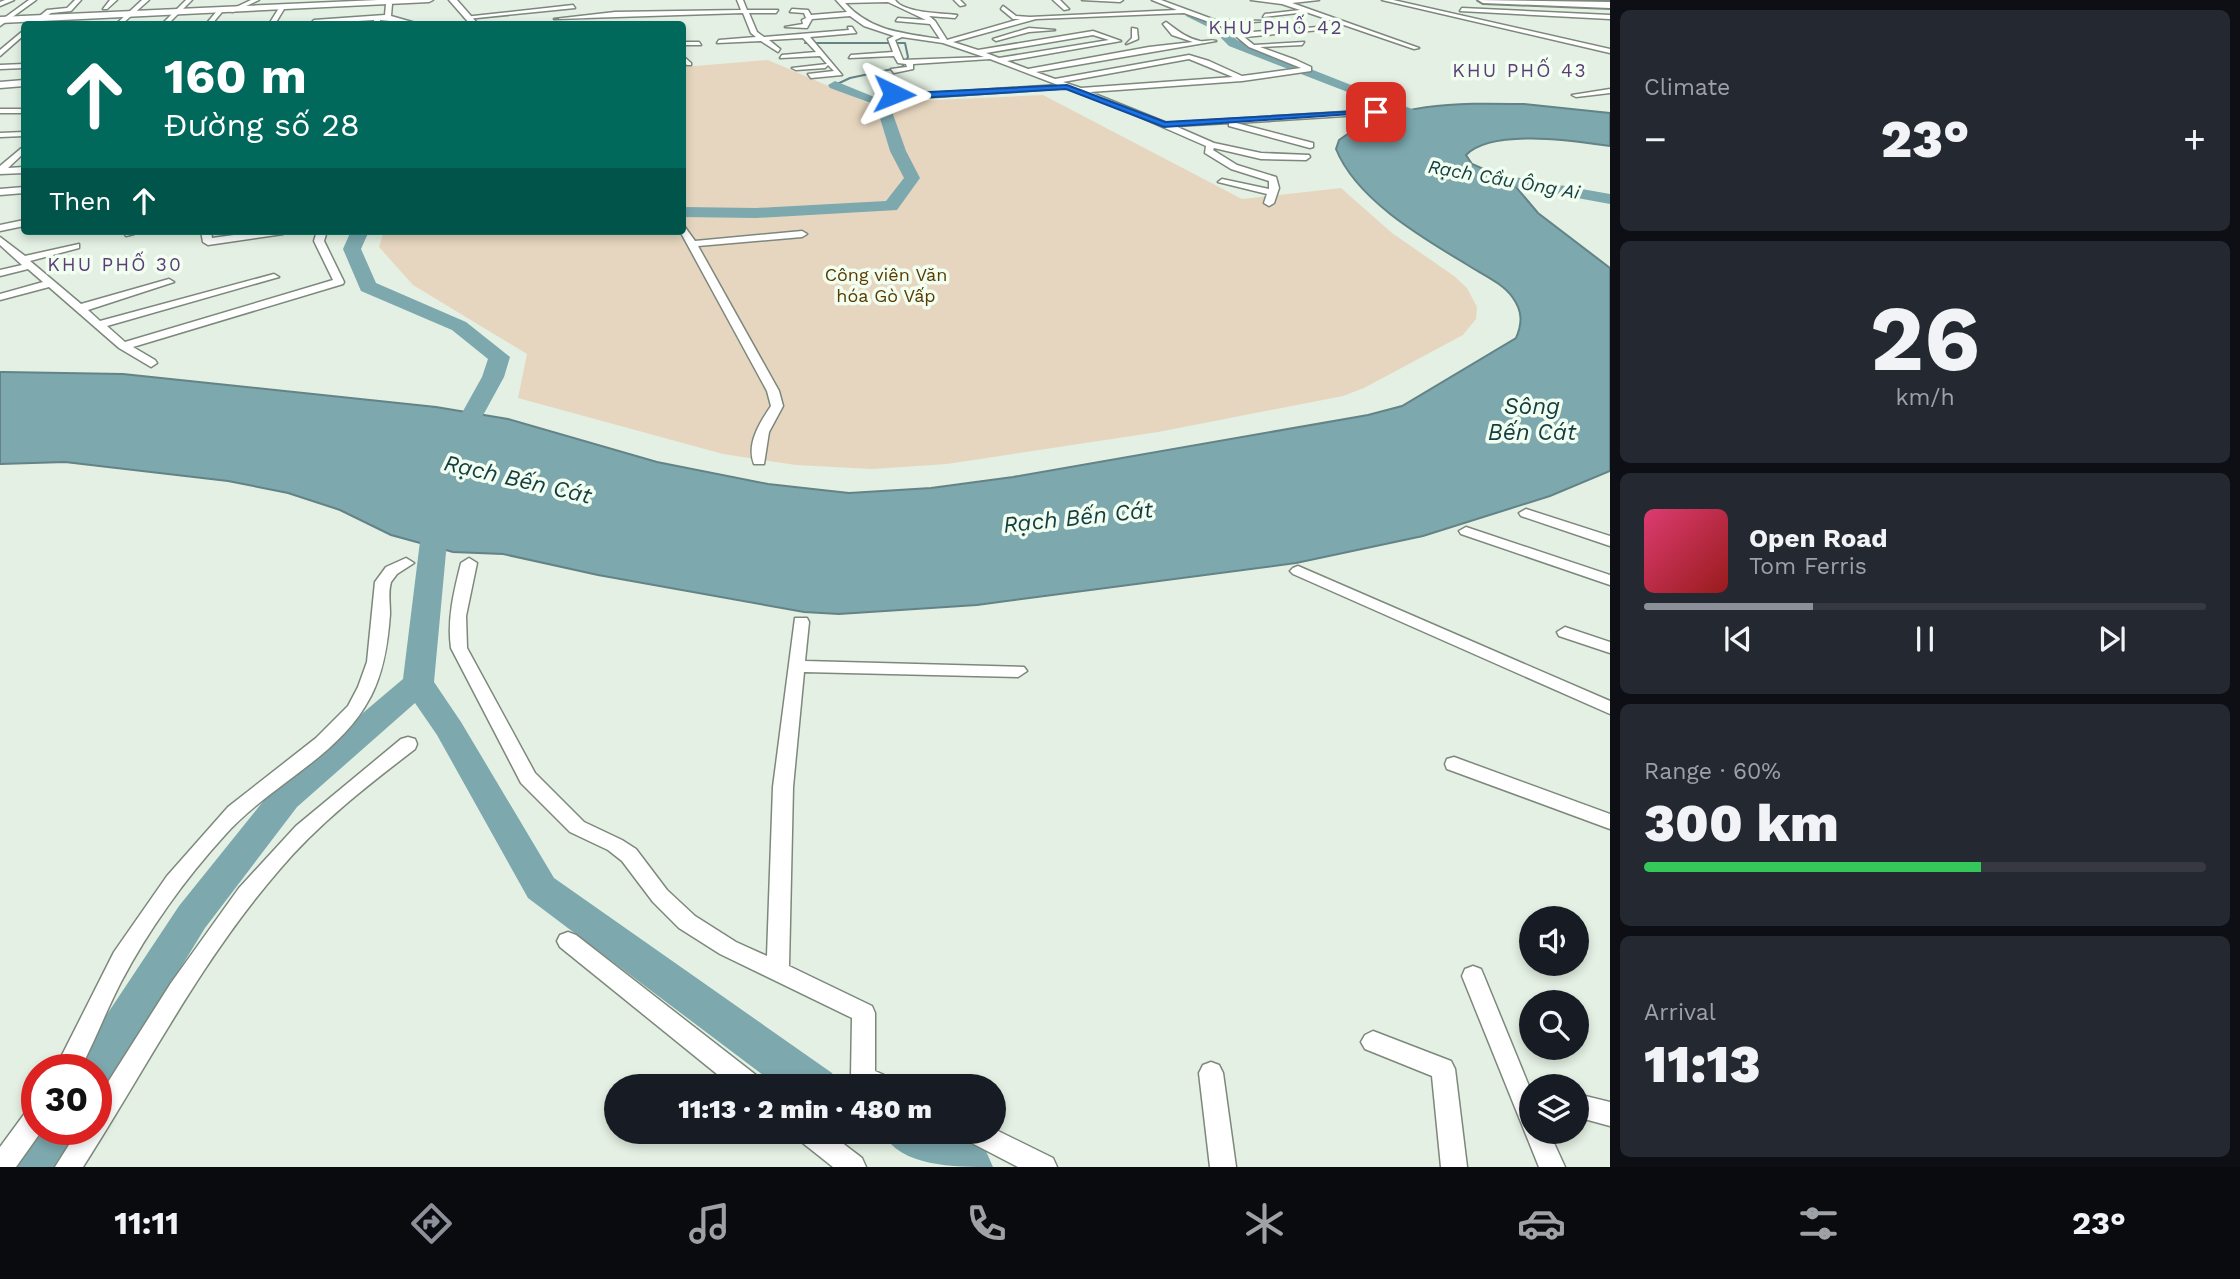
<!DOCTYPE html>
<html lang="en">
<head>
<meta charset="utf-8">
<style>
	:root { --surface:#171b24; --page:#242831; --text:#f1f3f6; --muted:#9ea1a6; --line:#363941; --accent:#8c9099 }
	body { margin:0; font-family:"Work Sans",sans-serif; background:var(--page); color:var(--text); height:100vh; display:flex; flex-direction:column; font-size:26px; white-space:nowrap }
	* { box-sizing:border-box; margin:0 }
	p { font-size:23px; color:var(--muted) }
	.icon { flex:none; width:38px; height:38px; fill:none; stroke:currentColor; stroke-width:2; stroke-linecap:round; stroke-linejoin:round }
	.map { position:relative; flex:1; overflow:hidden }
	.panel { display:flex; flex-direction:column; gap:10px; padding:10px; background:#0d0f14; width:630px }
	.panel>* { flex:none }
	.top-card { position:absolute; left:21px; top:21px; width:665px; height:214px; border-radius:7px; box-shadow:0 4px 10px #0003; background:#00695c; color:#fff; overflow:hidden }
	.controls { position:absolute; left:1519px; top:906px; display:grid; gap:14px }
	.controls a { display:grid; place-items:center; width:70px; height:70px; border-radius:50%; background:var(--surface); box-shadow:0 4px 10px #0003; font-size:35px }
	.speed { position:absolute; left:21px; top:1054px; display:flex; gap:14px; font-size:35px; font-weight:700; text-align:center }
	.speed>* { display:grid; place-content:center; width:91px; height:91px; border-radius:50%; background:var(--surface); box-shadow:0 4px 10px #0003; line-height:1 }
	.speed .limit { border:10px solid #d22; background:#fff; color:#111 }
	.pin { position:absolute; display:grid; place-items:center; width:60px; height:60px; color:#fff; margin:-30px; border-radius:14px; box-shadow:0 4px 10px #0006 }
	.me { position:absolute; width:77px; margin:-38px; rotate:92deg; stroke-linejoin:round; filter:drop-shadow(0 0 5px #0008) }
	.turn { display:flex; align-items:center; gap:24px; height:147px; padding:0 28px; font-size:32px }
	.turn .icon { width:91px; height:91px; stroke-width:2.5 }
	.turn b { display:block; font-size:49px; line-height:60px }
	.then { display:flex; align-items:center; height:66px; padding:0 28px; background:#0003; gap:14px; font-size:26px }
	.big { font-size:52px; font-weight:800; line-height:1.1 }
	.panel .card { flex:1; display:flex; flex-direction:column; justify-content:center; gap:10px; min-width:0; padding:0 24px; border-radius:10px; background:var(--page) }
	.panel .dial { align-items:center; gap:0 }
	.dial b { font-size:91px; line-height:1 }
	.song { display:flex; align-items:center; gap:21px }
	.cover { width:84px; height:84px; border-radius:10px; background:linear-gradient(135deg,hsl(340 70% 55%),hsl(0 70% 35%)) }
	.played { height:7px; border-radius:4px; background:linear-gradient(90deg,var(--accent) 30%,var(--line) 30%) }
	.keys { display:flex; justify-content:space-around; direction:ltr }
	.heat { display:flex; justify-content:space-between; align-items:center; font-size:38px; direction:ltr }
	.charge { height:10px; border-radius:5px; background:linear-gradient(90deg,#34c759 60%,var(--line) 0) }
	.trip { position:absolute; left:604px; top:1074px; width:402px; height:70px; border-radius:35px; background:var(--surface); box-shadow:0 4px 10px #0003; font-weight:800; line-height:70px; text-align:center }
	.menu { display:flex; height:112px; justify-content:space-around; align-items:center; background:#090b0e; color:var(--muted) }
	.menu .icon { width:49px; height:49px }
	.menu .active { color:var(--accent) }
	.menu b { font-size:32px; color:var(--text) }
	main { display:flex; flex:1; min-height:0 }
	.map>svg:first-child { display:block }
</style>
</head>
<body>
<main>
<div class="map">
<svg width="1610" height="1167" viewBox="0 0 1610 1167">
	<rect width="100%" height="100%" fill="#e4f0e3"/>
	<path fill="#e6d6bf" d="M768,60L868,103L1043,95L1242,199L1341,188L1392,233L1454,276L1467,288L1477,307L1476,319L1463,335L1364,388L1343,396L1158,432L947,464L872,469L796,465L723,454L518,398L527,354L413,285L379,247L384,231H682L683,67Z"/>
	<path fill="#7ca8ae" stroke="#638386" stroke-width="2" d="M1524,104L1610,113V146C1575,141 1492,128 1466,155L1472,164L1511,181L1538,213L1610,268V471L1550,496L1423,536L1296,563L977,605L839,614L804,612L598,575L503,554L453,552L391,535L340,510L288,493L228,481L65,462L0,464V372H4L123,374L436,407L508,419L657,462L768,484L849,493L931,488L1013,477L1368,415L1402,406L1516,338C1522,324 1523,312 1513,298C1503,283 1481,274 1466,264C1421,237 1356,199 1336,149L1339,140C1392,101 1461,103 1524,104Z"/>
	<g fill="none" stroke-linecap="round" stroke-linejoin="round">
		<path stroke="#638386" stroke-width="2" d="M805,43H905L908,57L902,67L850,78L835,85"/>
		<path fill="#7ca8ae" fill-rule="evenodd" d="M1186,12C1205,10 1224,28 1237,40L1450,124L1443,128L1438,127L1229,46L1212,29L1186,16Z
			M835,81L889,103L906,151L920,178L897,210L756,218L682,217V207L756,208L886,201L904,178L890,151L876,105L830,88L828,85Z
			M1475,170L1610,194V204L1469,178L1467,175L1469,172Z
			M351,231H369L361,249L376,283L466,322L510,357L504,377L463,452L455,454L447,452L443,447L482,377L488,359L452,330L361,291L343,249Z
			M437,501L446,504L450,509L434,682L461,722L554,878L832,1073L838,1087H779L528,898L437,735L415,703L297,807L205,928L110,1083L96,1088V1069H74L80,1055L179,906L273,789L403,679L424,509L428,504Z
			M37,1121V1129H79L59,1167H10Z
			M882,1132H949L986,1151L993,1167C954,1167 900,1167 882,1132Z"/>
		<defs>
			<path id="street" d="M5,0H14L0,6V2Z
				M29,0H36L0,26V21Z
				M75,0H81L71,11L51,13L36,24H30L47,10L67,8Z
				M110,0H117L107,9H103Z
				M142,0H149L122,24H116Z
				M186,0H192L168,24H162Z
				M251,0H259L233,12L228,11Z
				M737,0H743L747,10H778L776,13H749L757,32L764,37L849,30L848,27H852L856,33L810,37L842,75L811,78L808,74L834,71L828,65L825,68L796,70L792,68L827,64L820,56L780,58L782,55L816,52L803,38L769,40L780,49L778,52L761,41L717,43L719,40L756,37L751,33L743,13L554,19L615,12L741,10Z
				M836,0H895C903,13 941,13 957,15L955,18L929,16L935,21L947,40L1020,19H1013L1001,9L1003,6L1016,16L1030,17L1177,10L1152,0H1161L1215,20L1266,21L1225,24L1239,33L1318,27L1320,30L1244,37L1254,45L1304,42L1302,45L1260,47L1296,60L1311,67V71L1242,81L1090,92L1167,123L1376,110L1380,112L1376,114L1236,123L1313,143V147L1310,148L1229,126V123L1175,126L1214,143L1261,153L1309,155L1310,157L1306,160L1261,159L1214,148L1213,150L1237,165L1276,177L1279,188L1274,203L1269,206L1264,203L1267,194L1218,182L1222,179L1269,189V181L1231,169L1205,153L1206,146L1126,111L1066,88L918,98L891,96L879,89V85L896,92L918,94L1058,85L990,59L913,64V69L894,73L891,69L907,67L906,64L898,63L894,56L849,58L851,55L893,52L888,39L894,36L864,26L850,16L812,19L807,28L785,27L803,24L802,20L806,18L804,13L790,12L792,9L808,10L811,15L847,12ZM888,2L926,20L898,18L896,21L930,24L940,39C903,33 872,32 845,3ZM1184,13L1226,28L1249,47L1301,68L1242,76L1209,61L1189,55L1055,79L1036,72L1216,41C1211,39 1206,42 1200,41C1186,38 1177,30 1166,22L1163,24L1172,35L1193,42L1149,47L1028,69L1007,61L1121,41L1093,31L978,50L953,42L1036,19ZM1093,35L1109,40L999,58L986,53ZM902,37L943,43L984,57L903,60L895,40ZM1189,59L1233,77L1081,88L1063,82Z
				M954,0H960L965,5L960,6Z
				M1053,0H1060L1069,9L1064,10Z
				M1082,0H1123L1120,2Z
				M1251,0H1319L1292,3L1419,48L1414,49L1306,12L1263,17L1265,14L1300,10L1282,4Z
				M1382,0H1393L1610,49V53Z
				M389,2L392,4L391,16L419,24L380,20V24H374V20L310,24L314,20L385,15L386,4Z
				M573,5L575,8L467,19L464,17Z
				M279,8L284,9L275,24H269Z
				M1462,8L1610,15V19L1460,11Z
				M217,11L222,12L212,24H206Z
				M1029,28L1055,30L1029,32L996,41L993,39Z
				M1132,28L1137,29L1138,39L1126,44L1132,38Z
				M24,30V35L0,56V50Z
				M699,42L701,45H682L685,42Z
				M682,55L691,63V65H687L682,61Z
				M24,64V68L0,69V65Z
				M1610,89V93L1576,97L1572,95Z
				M0,109H24V113H0Z
				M24,132V136L0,137V133Z
				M24,146V153L8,168L24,167V173L0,174V166Z
				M24,187V193L0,195V189Z
				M24,220V226L0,231V225Z
				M682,223L695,241L802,231L807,234L802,237L698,246L779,391L783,406L769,432L764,464H754C746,444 760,422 771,406L767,391L680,231H682Z
				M123,231H133L134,234L126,236Z
				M201,231H211L212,238L263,231H288L283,234L208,245L203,242Z
				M317,231H327L324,241L344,282L343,284L133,347L155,360L157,363L151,367L119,348L49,287L0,300V294L43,282L28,269L0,276V270L22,265L0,245V237L25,256L79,244V248L30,261L81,304L169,279L174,282L88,310L100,321L274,274L279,277L107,326L125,342L333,280L314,241Z
				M1526,509L1610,536V546L1521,516L1519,513Z
				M1466,527L1610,575V585L1461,534L1459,531Z
				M406,558L414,563L397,574L391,582C388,592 390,603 390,614C388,642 384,671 371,696C340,757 269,785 225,835C185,879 149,929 121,982C106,1011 95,1041 80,1069H55L114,952L167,876L228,807L316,738L348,706L358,687L367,662L375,582L386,567Z
				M469,558L477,563L466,616L467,648L535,773L584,822L622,840L636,849L667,890L695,916L736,942L767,956L773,787L795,618H807L809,622L805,661L1024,667L1027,671L1018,677L804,672L793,787L789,966L872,1006L875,1013V1071L893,1079L896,1087L854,1085L851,1077L852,1018L720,954L679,928L653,902L622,861L608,850L570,832L521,783L451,648C447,619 454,591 461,563Z
				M1298,566L1610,701V714L1293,574L1290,571L1293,568Z
				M1565,627L1610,642V653L1559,636L1557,632Z
				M408,737L415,739L417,744L415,749C367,786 319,823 280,869C201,960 147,1067 83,1167H55L79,1129H96V1101L171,983L239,888L296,826L401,739Z
				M1454,757L1610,814V829L1447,769L1445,764L1447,759Z
				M568,932L576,935L761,1079L764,1087H733L560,947L557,941L560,935Z
				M1473,966L1481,969L1484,976L1531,1091V1132H1549L1565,1167H1539L1462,976L1465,969Z
				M1373,1031L1451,1061L1455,1069L1467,1167H1441L1432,1076L1365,1049L1361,1042L1365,1035Z
				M1211,1062L1219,1065L1223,1073L1236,1167H1210L1199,1073L1203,1065Z
				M1577,1094L1610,1102V1126L1577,1117Z
				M37,1105V1129H43L16,1167H0V1147L28,1109Z
				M994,1129L1053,1158L1057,1167H1018L966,1140L963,1132H994Z
				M796,1132H828L862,1158L866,1167H833L799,1140Z"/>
			<path id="secondary" d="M378,0H433L429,2L0,23V17Z
				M449,0H457L478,24H470Z
				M24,80V86L0,88V82Z"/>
			<path id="primary" d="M1478,0L1610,2V8L1483,3Z"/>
		</defs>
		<use href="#street" stroke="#7d887c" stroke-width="3"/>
		<use href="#secondary" stroke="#7d887c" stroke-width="3"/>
		<use href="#primary" stroke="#7d887c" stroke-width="4"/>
		<use href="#street" fill="#fff" fill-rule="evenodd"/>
		<use href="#secondary" fill="#fff" fill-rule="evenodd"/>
		<use href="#primary" fill="#fff" fill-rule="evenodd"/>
	</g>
	<path fill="#1a73e8" stroke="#114b97" stroke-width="2" d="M1067,85L1165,122L1376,110L1380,112L1164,127L1066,89L918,98L890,94Z"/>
	<g text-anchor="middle" stroke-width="7" stroke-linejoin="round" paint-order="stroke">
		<g font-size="18" fill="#583b01" stroke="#f2fef0">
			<text x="886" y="281">Công viên Văn<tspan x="886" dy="21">hóa Gò Vấp</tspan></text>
		</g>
		<g font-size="19" letter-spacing="2" fill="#5a3e79" stroke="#f2fef0">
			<text x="1276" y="34">KHU PHỐ 42</text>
			<text x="1520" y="77">KHU PHỐ 43</text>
			<text x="115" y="271">KHU PHỐ 30</text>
		</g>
		<g font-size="19" font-style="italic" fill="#133d42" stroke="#f2fef0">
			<text transform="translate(1504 179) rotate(10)" y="7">Rạch Cầu Ông Ai</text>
		</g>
		<g font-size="23" font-style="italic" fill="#133d42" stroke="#f2fef0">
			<text x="1532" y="414">Sông<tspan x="1532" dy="26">Bến Cát</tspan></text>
			<text transform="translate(518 479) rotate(13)" y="8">Rạch Bến Cát</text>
			<text transform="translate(1078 517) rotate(-6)" y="8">Rạch Bến Cát</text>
		</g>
	</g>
</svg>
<div class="controls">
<a><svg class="icon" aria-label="sound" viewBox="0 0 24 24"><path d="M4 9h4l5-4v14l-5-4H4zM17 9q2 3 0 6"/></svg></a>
<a><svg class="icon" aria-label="search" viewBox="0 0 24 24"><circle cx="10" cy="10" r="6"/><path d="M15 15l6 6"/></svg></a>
<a><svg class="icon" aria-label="layers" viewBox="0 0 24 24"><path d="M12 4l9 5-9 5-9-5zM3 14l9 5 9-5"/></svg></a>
</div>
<div class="speed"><div class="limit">30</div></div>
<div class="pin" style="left:1376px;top:112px;background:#d93025"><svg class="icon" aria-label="arrive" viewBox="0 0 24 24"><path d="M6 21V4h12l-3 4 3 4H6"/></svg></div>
<svg class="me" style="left:894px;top:94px" viewBox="-20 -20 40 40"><path d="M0-17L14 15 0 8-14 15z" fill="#1a73e8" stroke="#fff" stroke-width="4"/></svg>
<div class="trip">11:13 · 2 min · 480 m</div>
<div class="top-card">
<div class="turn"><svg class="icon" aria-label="ahead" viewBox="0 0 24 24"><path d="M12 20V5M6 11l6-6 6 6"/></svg><div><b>160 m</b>Đường số 28</div></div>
<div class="then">Then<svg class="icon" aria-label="ahead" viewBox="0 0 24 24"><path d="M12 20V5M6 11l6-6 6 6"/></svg></div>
</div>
</div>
<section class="panel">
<div class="card"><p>Climate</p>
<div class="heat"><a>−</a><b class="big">23°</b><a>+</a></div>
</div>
<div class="card dial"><b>26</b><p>km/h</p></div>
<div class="card">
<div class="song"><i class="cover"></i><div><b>Open Road</b><p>Tom Ferris</p></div></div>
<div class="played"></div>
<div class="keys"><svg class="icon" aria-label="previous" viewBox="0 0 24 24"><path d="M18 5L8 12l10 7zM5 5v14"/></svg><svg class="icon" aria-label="pause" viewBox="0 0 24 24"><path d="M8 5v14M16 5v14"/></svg><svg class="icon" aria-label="next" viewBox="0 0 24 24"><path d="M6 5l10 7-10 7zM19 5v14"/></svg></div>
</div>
<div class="card"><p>Range · 60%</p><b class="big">300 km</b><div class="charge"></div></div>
<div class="card"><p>Arrival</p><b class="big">11:13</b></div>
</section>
</main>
<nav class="menu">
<b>11:11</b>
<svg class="icon active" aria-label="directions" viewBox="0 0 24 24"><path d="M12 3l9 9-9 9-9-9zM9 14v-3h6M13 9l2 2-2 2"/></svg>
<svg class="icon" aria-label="music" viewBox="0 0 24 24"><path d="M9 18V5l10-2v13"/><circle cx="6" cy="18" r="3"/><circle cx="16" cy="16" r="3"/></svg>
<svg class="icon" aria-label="phone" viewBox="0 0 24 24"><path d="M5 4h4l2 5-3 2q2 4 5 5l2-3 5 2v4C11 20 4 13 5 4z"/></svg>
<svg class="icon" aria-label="climate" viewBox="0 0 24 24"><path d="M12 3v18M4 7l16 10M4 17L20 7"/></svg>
<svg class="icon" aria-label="car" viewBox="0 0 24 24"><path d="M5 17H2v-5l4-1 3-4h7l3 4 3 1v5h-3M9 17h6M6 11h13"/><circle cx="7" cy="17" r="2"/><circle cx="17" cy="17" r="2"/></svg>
<svg class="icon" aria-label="filters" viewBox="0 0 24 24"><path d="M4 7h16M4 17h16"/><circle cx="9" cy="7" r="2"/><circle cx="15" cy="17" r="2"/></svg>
<b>23°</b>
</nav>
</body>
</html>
